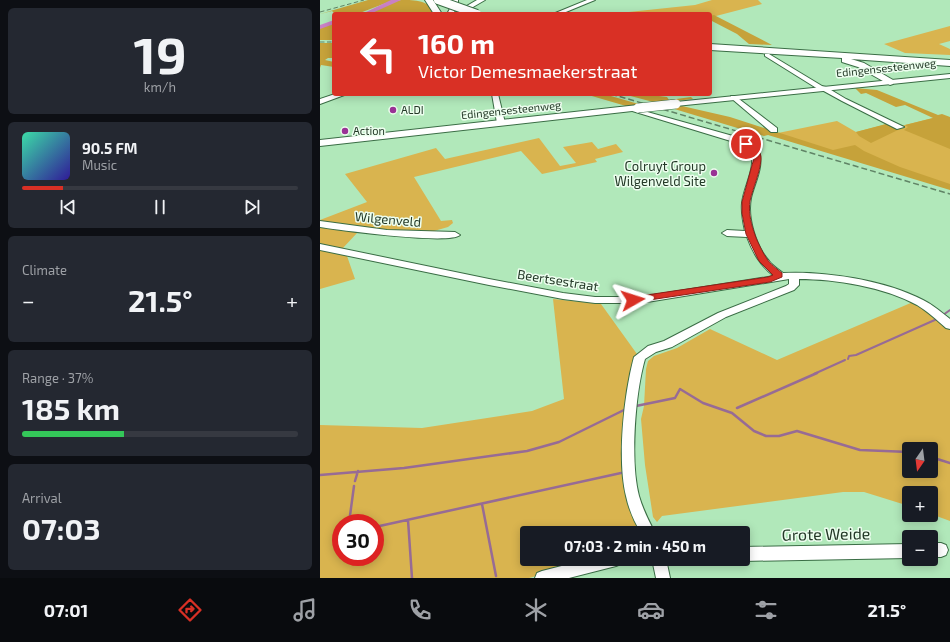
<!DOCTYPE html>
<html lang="en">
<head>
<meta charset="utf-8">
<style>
	:root { --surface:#171b24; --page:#242831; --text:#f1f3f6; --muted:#9ea1a6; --line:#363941; --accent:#d93025 }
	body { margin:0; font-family:"Exo 2",sans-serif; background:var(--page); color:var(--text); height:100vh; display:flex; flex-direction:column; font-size:15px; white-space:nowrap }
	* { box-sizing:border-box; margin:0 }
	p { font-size:13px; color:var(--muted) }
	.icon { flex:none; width:22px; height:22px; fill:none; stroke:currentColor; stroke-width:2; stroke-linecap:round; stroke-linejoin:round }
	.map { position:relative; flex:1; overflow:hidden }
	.sheet { display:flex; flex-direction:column; gap:8px; padding:8px; background:#0d0f14; width:320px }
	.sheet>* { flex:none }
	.top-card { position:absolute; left:12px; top:12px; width:380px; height:84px; border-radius:4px; box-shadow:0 2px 10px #0003; background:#d93025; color:#fff; overflow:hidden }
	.needle { width:26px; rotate:194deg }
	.tools { position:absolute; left:582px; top:442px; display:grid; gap:8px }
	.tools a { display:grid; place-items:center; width:36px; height:36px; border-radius:4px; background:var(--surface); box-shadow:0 2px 10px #0003; font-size:20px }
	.speed { position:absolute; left:12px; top:514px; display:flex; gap:8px; font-size:20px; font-weight:700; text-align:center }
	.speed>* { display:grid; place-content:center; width:52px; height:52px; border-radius:50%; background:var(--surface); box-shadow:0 2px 10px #0003; line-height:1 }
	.speed .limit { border:6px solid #d22; background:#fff; color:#111 }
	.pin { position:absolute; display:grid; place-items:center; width:34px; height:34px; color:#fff; margin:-17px; border:2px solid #fff; border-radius:50%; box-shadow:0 1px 4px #0007 }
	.me { position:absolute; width:44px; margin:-22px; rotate:84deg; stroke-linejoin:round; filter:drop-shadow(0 0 3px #0008) }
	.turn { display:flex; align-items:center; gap:14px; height:84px; padding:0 20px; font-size:18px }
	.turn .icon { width:52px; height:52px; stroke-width:2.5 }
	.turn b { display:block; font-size:28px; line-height:34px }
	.big { font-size:30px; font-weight:700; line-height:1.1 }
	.sheet .card { flex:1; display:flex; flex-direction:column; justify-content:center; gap:6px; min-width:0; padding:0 14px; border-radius:6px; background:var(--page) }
	.sheet .dial { align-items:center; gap:0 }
	.dial b { font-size:52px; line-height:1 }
	.song { display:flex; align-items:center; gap:12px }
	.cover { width:48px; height:48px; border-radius:6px; background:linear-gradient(135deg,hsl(160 70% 55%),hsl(250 70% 35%)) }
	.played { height:4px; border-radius:2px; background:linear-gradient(90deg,var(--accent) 15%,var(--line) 15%) }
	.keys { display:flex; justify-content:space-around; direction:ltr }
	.heat { display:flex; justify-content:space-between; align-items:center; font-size:22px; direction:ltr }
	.charge { height:6px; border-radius:3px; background:linear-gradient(90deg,#34c759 37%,var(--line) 0) }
	.trip { position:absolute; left:200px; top:526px; width:230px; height:40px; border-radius:4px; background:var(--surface); box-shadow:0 2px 10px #0003; font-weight:700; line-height:40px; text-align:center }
	.menu { display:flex; height:64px; justify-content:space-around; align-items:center; background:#090b0e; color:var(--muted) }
	.menu .icon { width:28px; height:28px }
	.menu .selected { color:var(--accent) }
	.menu b { font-size:18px; color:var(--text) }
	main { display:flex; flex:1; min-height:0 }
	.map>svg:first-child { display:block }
</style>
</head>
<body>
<main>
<section class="sheet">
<div class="card dial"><b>19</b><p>km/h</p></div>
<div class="card">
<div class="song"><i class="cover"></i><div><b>90.5 FM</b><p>Music</p></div></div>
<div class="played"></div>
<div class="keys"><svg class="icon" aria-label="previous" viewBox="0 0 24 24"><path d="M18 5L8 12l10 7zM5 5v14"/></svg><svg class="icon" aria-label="pause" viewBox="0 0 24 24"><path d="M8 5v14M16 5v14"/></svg><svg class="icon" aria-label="next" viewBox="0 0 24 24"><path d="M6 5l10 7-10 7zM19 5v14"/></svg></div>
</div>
<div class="card"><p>Climate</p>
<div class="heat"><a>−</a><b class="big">21.5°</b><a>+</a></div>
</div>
<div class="card"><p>Range · 37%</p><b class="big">185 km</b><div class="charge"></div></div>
<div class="card"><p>Arrival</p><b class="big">07:03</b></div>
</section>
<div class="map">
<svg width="630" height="578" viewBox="0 0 630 578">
	<rect width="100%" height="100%" fill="#b1e8ba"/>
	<path fill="#d9b44f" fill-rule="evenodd" d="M392,0H438L442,4L396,16H390V14H290L375,5Z
		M630,26V41L619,44L630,49V55L585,53L564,44Z
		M613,118L630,121V187L453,134L517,121L536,132L571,123L581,126Z
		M219,138L240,166L256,163L243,147L272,142L278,149L296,144L303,152L275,159L277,162L222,174L201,151L94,177L121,221L132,220L133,223L128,227L107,233L33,228L0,222V220L47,202L25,174L116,148L125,159Z
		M0,225L38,232L22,249L0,245Z
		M0,250L27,256L35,279L0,289Z
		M233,299L281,304L317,354L314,359L305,425L325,533H207V559H281L209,578H0V425L102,428L212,411L244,399ZM21,523H55V557H21Z
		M593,302L604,308L630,328V521L611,514V493H589V506L544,492H523L342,516L337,522L333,517L325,465L321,419L324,406L326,369L328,361L334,356L357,348L390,329L457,360ZM589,449H611V471H589Z"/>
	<path fill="#c6a23a" d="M48,0H74L37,14H15L12,11L0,14Z
		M81,0C96,0 109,0 115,14H46L68,3Z
		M394,15L452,45L429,44L417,34L390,20V16Z
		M14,23V40H0V28Z
		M0,43H14V58H8L5,60L14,62V67L1,65L0,68Z
		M535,88L557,90L618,115L622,114L630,117V149L584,130L588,127L585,125L613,118L585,105L576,107L546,93L541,94Z
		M265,94H284L322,105L306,106Z
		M303,94H323L347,97L349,100L371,97L373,99L337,103Z
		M362,106L410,117L513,150L535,145L544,151L580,167L630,184V190L448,135L444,136L351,108Z
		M566,124L578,130L551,143L539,136L536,132Z"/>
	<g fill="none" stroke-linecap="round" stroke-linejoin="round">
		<path stroke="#976b95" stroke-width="2" d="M623,315L630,310
			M528,359L529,356L536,355L617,319
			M494,374L525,360"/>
		<path stroke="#976b95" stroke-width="2.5" d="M316,406L355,398L360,389L383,403L412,413L434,431L446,436H459L477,431L540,450L589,452
			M417,408L497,373
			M611,457L630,463
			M0,475L84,468L207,451L239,442L306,409
			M35,481L38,471
			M162,504L176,576
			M88,520L92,578
			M29,523L34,486
			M55,527L301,473"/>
		<path fill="#c980c4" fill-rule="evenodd" d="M71,0H81L50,14H42Z
			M14,20V24L0,29V25Z"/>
		<defs>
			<path id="minor" d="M132,0H138V5L133,14H127L132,5Z
				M267,0H275L241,14H233Z
				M445,54H449L502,86L506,87L526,99L584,127L577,129L522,101L502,90L498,89L445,56Z
				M172,94H178L185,123L184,125L177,123Z
				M411,96H415L457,128V132H451L411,98Z
				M309,108H313L420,138L437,147C446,164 435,181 431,198C427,218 436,246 449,261C453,266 458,269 463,273C505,271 565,280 603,300C613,305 621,312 630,319V329L626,328C617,320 607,311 597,305C564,287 515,279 479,279V285L474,290L406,317L352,347L336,352L325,359C315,394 310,462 319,496C323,510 329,521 335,533H321C314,521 309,510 306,496C297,459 304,394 314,357L328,346L344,341L398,313L466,286L469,284V279L321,303H275L243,299L169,285L0,250V244L169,279L243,293L275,297H321L454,276C440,265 433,253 427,237L407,236L402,233L407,230L425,231C423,222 421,212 422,203C424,185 436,169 431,150L414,142L309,110Z
				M0,221L67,230L135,232L140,235C130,245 19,230 0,227Z
				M611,543H621L626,545L628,550L626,555L621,557H611Z
				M589,544V558L423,561L419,559H423V547Z
				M269,559H303L301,564L296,566L249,578H215L217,573L222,571Z
				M332,559H346L350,578H336Z"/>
			<path id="major" d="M157,0H165L141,14H133Z
				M630,74V78L356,106L352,104L356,102Z
				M15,94H27L0,104V99Z
				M318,105L322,108L321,110L0,146V140Z"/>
			<path id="highway" d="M105,0H113L122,14H114Z
				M390,44L630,60V66L531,59L544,63L573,80V84L570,85L538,67L522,62V58L390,50Z"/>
		</defs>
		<use href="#minor" stroke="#3a6d45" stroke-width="2"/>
		<use href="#major" stroke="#3a6d45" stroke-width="2"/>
		<use href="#highway" stroke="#3a6d45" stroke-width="2"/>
		<use href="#minor" fill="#fff" fill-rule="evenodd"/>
		<use href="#major" fill="#fff" fill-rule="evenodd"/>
		<use href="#highway" fill="#fff" fill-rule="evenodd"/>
		<path stroke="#608466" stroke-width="1" stroke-dasharray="4.5 2.5" stroke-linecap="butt" d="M0,12L44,0
			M0,42H14"/>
		<path stroke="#608466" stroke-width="1.5" stroke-dasharray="6 3" stroke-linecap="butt" d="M291,94L630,194"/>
		<defs>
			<path id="major-bridge" d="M318,108L356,104"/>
			<path id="highway-bridge" d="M118,0L157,14"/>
		</defs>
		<use href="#major-bridge" stroke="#3a6d45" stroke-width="10" stroke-linecap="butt"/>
		<use href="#highway-bridge" stroke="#3a6d45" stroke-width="10" stroke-linecap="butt"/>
		<use href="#major-bridge" stroke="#fff" stroke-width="9"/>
		<use href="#highway-bridge" stroke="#fff" stroke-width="8"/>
	</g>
	<path fill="#d93025" stroke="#8d1f18" d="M423,142C432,141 442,151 441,159C440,173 433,187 430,201C427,219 437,244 447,259C450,264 457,269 462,273V277L450,282L309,303V298L313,297L448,277L453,275L439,261L426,234L422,213V202L434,158L431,150L423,145Z"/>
	<g fill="#993295" stroke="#edfeef" stroke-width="1.5">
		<circle cx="73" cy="110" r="4"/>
		<circle cx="25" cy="131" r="4"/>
		<circle cx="394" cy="173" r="4"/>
	</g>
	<g text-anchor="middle" stroke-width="3" stroke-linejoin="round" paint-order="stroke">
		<g font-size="11" fill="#233927" stroke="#edfeef">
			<text transform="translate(566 68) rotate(-6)" y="4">Edingensesteenweg</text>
			<text transform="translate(191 110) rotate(-6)" y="4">Edingensesteenweg</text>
		</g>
		<g font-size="11" fill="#233927" stroke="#edfeef" text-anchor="start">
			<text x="81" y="114">ALDI</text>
			<text x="33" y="135">Action</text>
		</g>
		<g font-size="13" fill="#233927" stroke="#edfeef" text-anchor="end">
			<text x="386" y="171">Colruyt Group<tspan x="386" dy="15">Wilgenveld Site</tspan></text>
		</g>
		<g font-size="13" fill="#233927" stroke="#edfeef">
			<text transform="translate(68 219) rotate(5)" y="5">Wilgenveld</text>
			<text transform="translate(238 280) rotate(9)" y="5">Beertsestraat</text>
		</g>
		<g font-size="16" fill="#233927" stroke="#edfeef">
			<text transform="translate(506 534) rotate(-1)" y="6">Grote Weide</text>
		</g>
	</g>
</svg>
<div class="tools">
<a><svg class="needle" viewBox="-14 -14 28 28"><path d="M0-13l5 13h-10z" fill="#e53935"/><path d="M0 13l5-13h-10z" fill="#9ea1a6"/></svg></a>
<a>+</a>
<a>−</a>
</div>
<div class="speed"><div class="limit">30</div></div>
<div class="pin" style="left:426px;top:144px;background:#d93025"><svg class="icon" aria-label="arrive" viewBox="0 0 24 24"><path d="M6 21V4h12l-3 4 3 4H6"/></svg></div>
<svg class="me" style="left:313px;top:300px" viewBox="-20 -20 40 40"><path d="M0-17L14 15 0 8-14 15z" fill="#d93025" stroke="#fff" stroke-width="4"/></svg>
<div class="trip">07:03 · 2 min · 450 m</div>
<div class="top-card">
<div class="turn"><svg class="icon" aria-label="left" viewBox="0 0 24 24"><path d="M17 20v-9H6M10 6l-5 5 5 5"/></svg><div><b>160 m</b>Victor Demesmaekerstraat</div></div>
</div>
</div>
</main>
<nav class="menu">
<b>07:01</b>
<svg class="icon selected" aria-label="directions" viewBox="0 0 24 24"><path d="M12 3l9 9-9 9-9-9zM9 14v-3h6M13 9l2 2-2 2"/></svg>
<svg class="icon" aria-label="music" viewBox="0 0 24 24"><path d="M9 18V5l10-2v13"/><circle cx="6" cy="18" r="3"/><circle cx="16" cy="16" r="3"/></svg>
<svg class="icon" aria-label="phone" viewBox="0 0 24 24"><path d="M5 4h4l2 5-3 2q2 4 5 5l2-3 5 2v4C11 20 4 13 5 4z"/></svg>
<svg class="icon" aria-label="climate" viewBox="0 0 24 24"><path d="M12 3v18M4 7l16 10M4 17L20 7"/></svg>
<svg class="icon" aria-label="car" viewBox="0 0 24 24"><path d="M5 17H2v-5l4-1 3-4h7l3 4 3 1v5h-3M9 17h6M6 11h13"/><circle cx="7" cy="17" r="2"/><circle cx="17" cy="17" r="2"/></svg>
<svg class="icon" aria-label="filters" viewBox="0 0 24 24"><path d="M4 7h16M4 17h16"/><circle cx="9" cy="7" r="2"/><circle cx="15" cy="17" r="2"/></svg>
<b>21.5°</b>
</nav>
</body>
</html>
